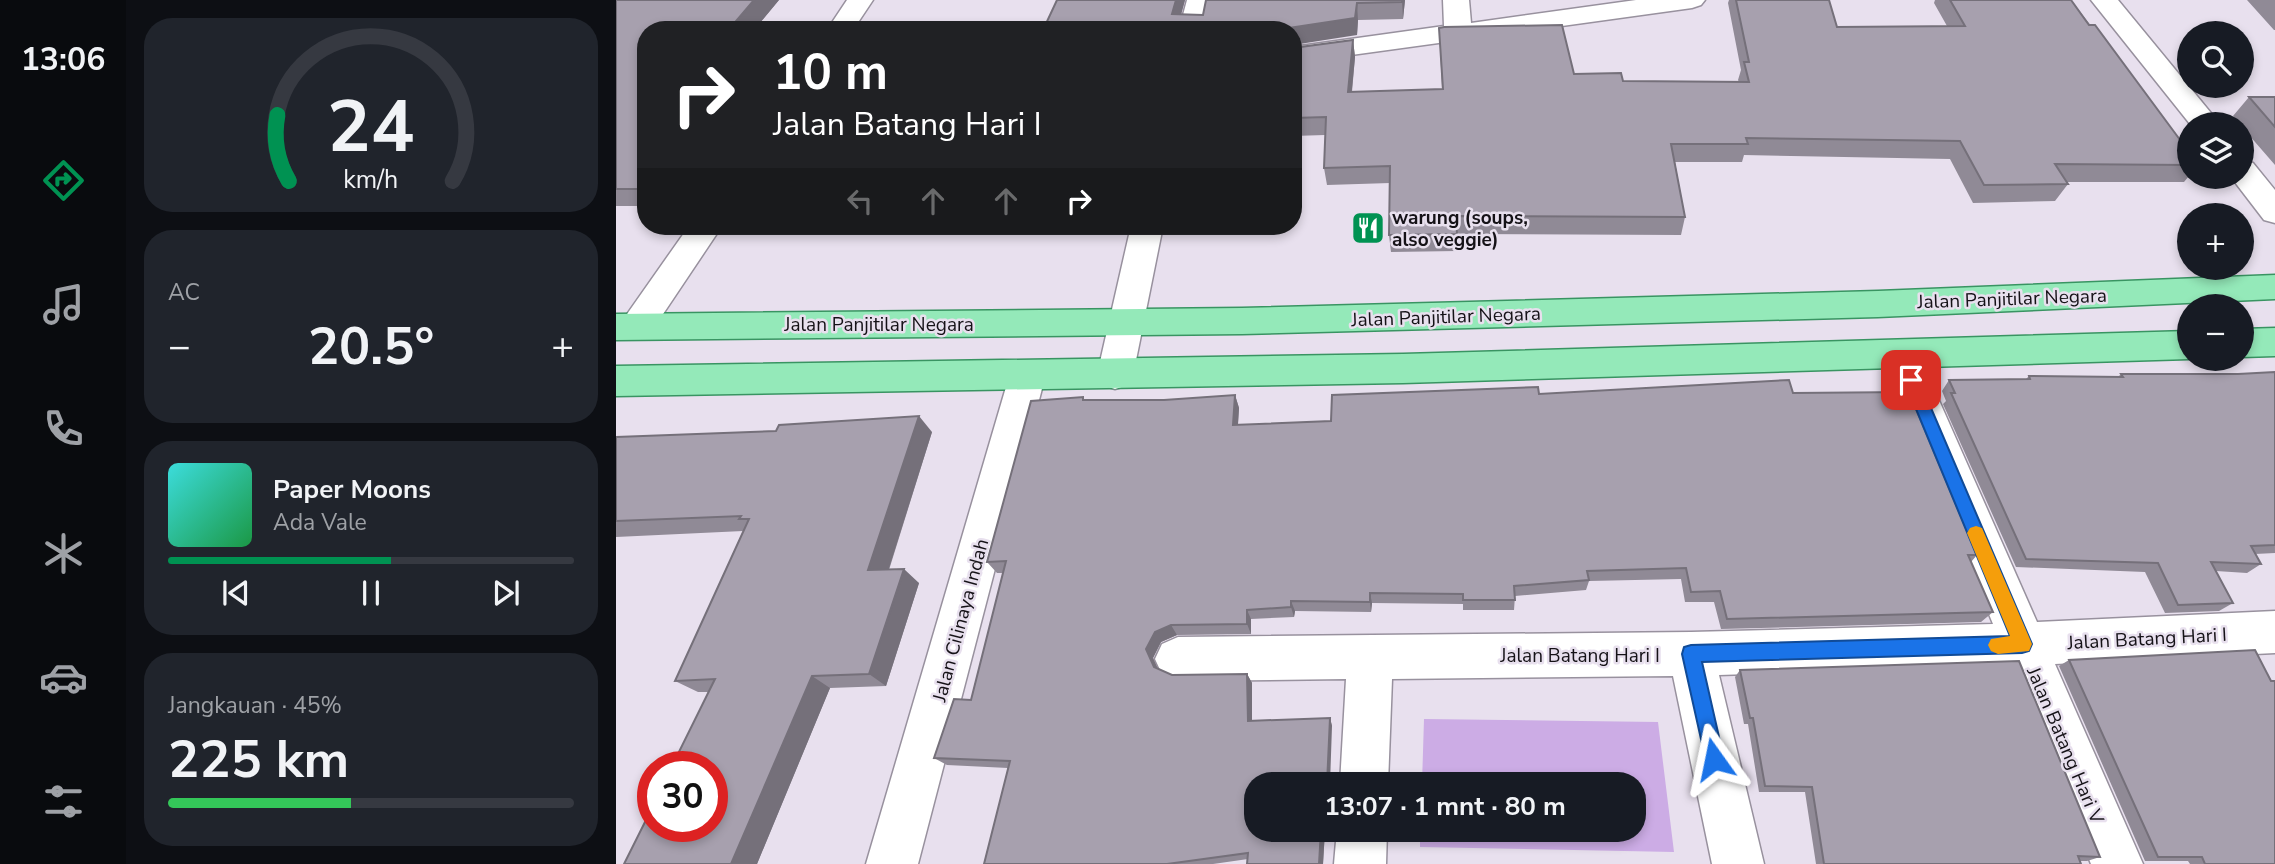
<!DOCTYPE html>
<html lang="id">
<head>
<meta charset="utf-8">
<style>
	:root { --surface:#171b24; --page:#20242c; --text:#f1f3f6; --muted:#9ea1a6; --line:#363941; --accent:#009252 }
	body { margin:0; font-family:"Nunito Sans",sans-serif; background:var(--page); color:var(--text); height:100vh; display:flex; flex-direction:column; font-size:26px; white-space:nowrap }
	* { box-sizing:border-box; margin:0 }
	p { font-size:23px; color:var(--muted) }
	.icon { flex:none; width:38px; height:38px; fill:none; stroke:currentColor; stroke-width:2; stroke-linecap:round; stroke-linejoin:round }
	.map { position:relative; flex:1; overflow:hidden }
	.details { display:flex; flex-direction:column; gap:18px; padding:18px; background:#0d0f14; width:490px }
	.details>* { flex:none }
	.guide { position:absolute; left:21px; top:21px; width:665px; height:214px; border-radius:28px; box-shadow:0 4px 10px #0003; background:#202124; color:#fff; overflow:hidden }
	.tools { position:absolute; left:1561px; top:21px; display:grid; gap:14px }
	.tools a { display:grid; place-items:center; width:77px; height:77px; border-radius:50%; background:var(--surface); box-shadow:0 4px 10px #0003; font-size:35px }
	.speed { position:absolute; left:21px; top:751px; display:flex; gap:14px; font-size:35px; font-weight:700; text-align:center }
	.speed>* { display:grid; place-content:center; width:91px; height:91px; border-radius:50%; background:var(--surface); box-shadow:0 4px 10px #0003; line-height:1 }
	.speed .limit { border:10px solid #d22; background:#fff; color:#111 }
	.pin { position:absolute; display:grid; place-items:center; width:60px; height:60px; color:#fff; margin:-30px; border-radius:14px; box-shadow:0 4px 10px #0006 }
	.me { position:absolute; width:77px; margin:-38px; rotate:348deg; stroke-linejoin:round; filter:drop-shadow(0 0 5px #0008) }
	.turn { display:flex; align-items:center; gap:24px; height:147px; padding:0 21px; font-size:32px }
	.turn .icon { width:91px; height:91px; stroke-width:2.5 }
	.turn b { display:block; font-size:49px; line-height:60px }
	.lanes { display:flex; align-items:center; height:66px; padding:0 21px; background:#0003; justify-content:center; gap:35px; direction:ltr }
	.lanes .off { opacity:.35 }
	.big { font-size:52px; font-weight:700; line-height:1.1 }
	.details .tile { flex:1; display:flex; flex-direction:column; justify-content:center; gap:10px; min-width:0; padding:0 24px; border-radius:28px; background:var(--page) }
	.details .dial { align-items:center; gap:0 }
	.dial svg { height:182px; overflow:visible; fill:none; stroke:var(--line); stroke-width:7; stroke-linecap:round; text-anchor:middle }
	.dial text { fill:var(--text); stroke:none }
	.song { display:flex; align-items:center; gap:21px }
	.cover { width:84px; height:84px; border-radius:10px; background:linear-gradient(135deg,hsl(180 70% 55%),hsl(140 70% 35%)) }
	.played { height:7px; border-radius:4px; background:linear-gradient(90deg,var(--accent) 55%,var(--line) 55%) }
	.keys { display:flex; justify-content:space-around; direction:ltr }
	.heat { display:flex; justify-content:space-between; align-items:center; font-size:38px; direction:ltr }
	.charge { height:10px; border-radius:5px; background:linear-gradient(90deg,#34c759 45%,var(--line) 0) }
	.trip { position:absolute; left:628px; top:772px; width:402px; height:70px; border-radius:28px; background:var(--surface); box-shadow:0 4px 10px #0003; font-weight:700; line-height:70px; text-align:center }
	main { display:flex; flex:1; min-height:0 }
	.tabs { display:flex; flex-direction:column; width:126px; justify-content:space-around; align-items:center; background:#090b0e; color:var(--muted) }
	.tabs .icon { width:49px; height:49px }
	.tabs .active { color:var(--accent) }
	.tabs b { font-size:32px; color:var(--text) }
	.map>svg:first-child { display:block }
</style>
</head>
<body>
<main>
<nav class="tabs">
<b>13:06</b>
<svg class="icon active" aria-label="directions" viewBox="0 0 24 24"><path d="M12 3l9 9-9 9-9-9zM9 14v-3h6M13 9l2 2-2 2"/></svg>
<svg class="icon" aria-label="music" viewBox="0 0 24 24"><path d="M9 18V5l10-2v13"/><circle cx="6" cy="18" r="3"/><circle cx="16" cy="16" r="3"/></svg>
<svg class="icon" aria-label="phone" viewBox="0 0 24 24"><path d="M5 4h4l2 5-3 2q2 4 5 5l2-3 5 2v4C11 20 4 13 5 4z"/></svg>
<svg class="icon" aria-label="climate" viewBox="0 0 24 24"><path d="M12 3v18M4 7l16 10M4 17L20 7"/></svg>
<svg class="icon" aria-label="car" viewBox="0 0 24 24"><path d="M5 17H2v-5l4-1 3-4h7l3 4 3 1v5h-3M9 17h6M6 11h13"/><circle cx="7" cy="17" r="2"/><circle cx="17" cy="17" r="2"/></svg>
<svg class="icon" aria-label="filters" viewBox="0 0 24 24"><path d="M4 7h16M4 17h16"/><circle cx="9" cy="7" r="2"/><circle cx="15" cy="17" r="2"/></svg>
</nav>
<section class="details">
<div class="tile dial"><svg viewBox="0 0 100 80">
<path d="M14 69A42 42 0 1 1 86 69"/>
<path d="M14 69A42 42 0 0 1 9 40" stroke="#009252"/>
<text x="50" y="56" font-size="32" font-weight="700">24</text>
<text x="50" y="72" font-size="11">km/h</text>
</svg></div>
<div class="tile"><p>AC</p>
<div class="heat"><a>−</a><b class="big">20.5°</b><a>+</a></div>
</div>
<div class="tile">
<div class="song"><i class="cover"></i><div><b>Paper Moons</b><p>Ada Vale</p></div></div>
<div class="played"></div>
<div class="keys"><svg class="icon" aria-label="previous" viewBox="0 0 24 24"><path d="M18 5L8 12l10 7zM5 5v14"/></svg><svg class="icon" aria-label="pause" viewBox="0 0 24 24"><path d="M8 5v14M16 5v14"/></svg><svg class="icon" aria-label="next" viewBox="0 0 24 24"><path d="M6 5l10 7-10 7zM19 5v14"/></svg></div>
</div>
<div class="tile"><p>Jangkauan · 45%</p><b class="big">225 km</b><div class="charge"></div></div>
</section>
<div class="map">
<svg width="1659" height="864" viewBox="0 0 1659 864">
	<rect width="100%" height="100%" fill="#e8e0ee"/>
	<path fill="#ccace5" d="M808,719L1042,722L1058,852L804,847V830H1018V784H806Z"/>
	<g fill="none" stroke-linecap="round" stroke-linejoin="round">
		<defs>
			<path id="minor" d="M231,0H257L237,30H211Z
				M571,0H597L589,30H563Z
				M827,0H853L855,23L1020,0H1089L1085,5L1076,8L677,63V47L828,26Z
				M1475,0H1502L1604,124H1574Z
				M1626,160L1637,163L1659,190V223L1648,220L1615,177H1626Z
				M73,226H106L33,335L21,339L9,335L3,326L9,317Z
				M515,226H547L517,375L512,385L499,389L486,385L481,375Z
				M1285,341L1298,345L1303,355L1421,622L1659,611V653L1439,664L1527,864H1475L1394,666L1103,675L1148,864H1096L1057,676L776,679L772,784H724L730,679L562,681L546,674L539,659L546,644L562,637L1075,632L1377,624L1267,355L1272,345Z
				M411,363L424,367L429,377L302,864H250L393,377L398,367Z
				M721,830H771L770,864H718Z"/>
			<path id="major" d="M1659,275V299L1262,317L626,334L0,340V314L626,308L1262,291Z
				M1659,328V356L1626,357V329Z
				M1573,331V359L787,383L0,396V366L787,354Z"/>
		</defs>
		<use href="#minor" stroke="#98919e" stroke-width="3"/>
		<use href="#major" stroke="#399462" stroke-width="3"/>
		<use href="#minor" fill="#fff" fill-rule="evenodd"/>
		<use href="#major" fill="#94e9b9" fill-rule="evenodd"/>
	</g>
	<path fill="#908a96" d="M0,0H163L138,30H30V206H0Z
		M569,0L565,14L587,15L590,0H789L787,19L742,20L741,35L427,30Z
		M1113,0H1213L1221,27L1331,26L1318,3L1319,0H1455L1573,152V176L1568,182H1450L1452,184L1439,201L1357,203L1334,159L1128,155L1126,162H1059L1069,217L1065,235L841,234V251L775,252L773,235L774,183L711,185L708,168L709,135L677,136V48L737,40L739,57L736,92L826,89L823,28L958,74L1007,81L1123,82L1122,80L1125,70L1112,3Z
		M1631,0H1659V30H1658Z
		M1633,97H1659V165L1626,127V124H1624L1617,116Z
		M1659,372V553L1639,554L1645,564L1631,573L1600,571L1617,603L1603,611L1549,613L1529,572L1400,567L1327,404L1330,401L1326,391L1333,380L1410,379L1413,376L1502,377L1505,374H1622Z
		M1177,393L1361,555L1355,562L1377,612L1365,622L1105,629L1098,602H1069L1065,579L973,581L970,590L899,596L898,610H847V604L756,603L755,612L679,611L678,617L635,619V634L561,635L545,642L537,658L542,669L556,675L631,674L636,683V721L714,718L716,726L640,784L709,830L707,864H631L632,859L597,864H368L392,768L331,765L318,758L355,700L387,573H381L371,562L467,397L468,400H548L619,395L623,408L622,425L715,421L923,394Z
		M316,432L273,570L303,583L270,686L214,688L141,864H8L93,692H82L59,681L127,531L0,537V437Z
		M1453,660L1655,681L1659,864H1574L1572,861H1529L1443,666Z
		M1124,670L1484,857L1471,861H1464L1465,864H1200L1189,792H1143L1132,724H1128L1119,677Z"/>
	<path fill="#75707a" d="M138,0H163L138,30H117L115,27Z
		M560,0H569L561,30L556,14Z
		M786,0H789L787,19Z
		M741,3L742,20L741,35L677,45V30H672V28Z
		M737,40L739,57L734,109L732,92Z
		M619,395L623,408L621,437L617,425Z
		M303,416L316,432L268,584L252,570Z
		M288,569L303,583L270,686L253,674Z
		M754,593L756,603L755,612L754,602Z
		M675,601L679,611L678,617L675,607Z
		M631,610L635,619V634L631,624Z
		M555,625L561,635L545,642L537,658L545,676L538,667L530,649L539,632Z
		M631,674L636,683V729L632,721Z
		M196,676L214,688L141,864H115Z
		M714,718L716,726L714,784H711Z
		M705,830H709L707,864H703Z"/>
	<path fill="#a7a0ae" stroke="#75707a" stroke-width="2" d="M0,0H138L115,27H123L121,30H30V189H0Z
		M441,0H560L556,14L587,15L590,0H786V2L741,3L739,18L672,28V30H427Z
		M1120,0H1213L1221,27L1349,26L1334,0H1455L1473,25H1479L1573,152V165L1439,164L1452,184L1368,185L1344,141L1130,138L1132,144H1055L1069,217L840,216L841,234L773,235L774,166L708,168L710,117L677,118V48L737,40L732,92L827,89L823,28L828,27L946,25L958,74L1005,73L1007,81L1133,82L1128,62H1133Z
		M1633,97H1659V127Z
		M1659,372V545L1635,546L1645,564L1595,562L1617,603L1562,605L1542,563L1410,559L1335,393H1339L1333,380L1414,379L1413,376L1507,377L1505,374H1622Z
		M1173,380L1177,393L1293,392L1361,555H1352L1377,612L1111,619L1104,591L1075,592L1070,568L971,571L973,580L898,586L899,600H847V594L754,593V602L675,601V607L631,610V624L555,625L539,632L530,649L538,667L556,675L631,674L632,721L714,718L711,784H640V830H705L703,864H631L632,853L551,864H368L394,761L318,758L338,699L355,700L390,561L371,562L415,401L467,397V400H548L619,395L617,425L715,421L716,395L922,387L923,394Z
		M303,416L252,570L288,569L253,674L196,676L115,864H8L37,806V826H96V766H56L99,679L59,681L133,519H123L125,516L0,521V437L160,431L163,425Z
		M1639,650L1655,681H1659V864H1589L1586,857H1542L1453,660Z
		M1403,661L1484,857L1462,856L1465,864H1208L1196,787L1149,786L1137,718H1134L1124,670Z"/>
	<path fill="#1a73e8" stroke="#114b97" stroke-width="2" d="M1295,374L1303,380L1416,644L1413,651L1406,653L1086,662L1108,759L1105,766L1098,769L1091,766L1066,654L1068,647L1075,645L1394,636L1288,380Z"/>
	<path fill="#f59e0b" d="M1360,526L1366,528L1416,644L1413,651L1382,654L1375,651L1372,645L1375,639L1394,636L1351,533L1354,528Z"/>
	<defs>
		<symbol id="restaurant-square" viewBox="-11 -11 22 22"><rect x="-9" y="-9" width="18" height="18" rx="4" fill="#009252" stroke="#e8e0ee"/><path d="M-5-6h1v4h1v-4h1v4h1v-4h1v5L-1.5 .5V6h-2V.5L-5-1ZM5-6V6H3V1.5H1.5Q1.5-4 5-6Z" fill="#fff"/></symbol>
	</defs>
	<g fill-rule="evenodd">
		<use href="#restaurant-square" x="733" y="209" width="38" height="38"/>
	</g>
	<g text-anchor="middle" stroke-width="5" stroke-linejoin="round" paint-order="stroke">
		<g font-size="19" font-weight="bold" fill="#151217" stroke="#e8e0ee" text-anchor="start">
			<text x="776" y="224">warung (soups,<tspan x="776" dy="22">also veggie)</tspan></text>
		</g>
		<g font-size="19" fill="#151217" stroke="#e8e0ee">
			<text transform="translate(1396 298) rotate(-2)" y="7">Jalan Panjitilar Negara</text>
			<text transform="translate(830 316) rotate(-2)" y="7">Jalan Panjitilar Negara</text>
			<text x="263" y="331">Jalan Panjitilar Negara</text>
			<text transform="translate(344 620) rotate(-75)" y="7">Jalan Cilinaya Indah</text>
			<text transform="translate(1531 638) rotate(-3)" y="7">Jalan Batang Hari I</text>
			<text x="964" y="662">Jalan Batang Hari I</text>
			<text transform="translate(1450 745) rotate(67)" y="7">Jalan Batang Hari V</text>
		</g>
	</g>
</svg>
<div class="tools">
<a><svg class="icon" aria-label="search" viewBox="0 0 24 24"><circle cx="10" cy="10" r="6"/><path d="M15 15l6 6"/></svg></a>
<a><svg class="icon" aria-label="layers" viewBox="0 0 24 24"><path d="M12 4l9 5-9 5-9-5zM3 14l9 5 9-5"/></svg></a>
<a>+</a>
<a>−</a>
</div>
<div class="speed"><div class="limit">30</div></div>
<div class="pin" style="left:1295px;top:380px;background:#d93025"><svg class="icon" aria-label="arrive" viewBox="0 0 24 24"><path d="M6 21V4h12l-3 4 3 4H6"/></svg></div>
<svg class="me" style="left:1098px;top:759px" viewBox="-20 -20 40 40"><path d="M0-17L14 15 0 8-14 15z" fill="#1a73e8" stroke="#fff" stroke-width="4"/></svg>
<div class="trip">13:07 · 1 mnt · 80 m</div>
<div class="guide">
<div class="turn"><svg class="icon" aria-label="right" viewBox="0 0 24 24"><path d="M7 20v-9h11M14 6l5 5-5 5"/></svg><div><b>10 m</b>Jalan Batang Hari I</div></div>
<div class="lanes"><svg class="icon off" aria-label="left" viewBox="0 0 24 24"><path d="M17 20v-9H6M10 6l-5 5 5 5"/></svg><svg class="icon off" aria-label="ahead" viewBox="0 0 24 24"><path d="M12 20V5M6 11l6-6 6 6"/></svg><svg class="icon off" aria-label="ahead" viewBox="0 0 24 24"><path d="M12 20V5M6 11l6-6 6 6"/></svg><svg class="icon" aria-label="right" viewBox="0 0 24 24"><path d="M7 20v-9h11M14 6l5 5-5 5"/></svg></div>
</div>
</div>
</main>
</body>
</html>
